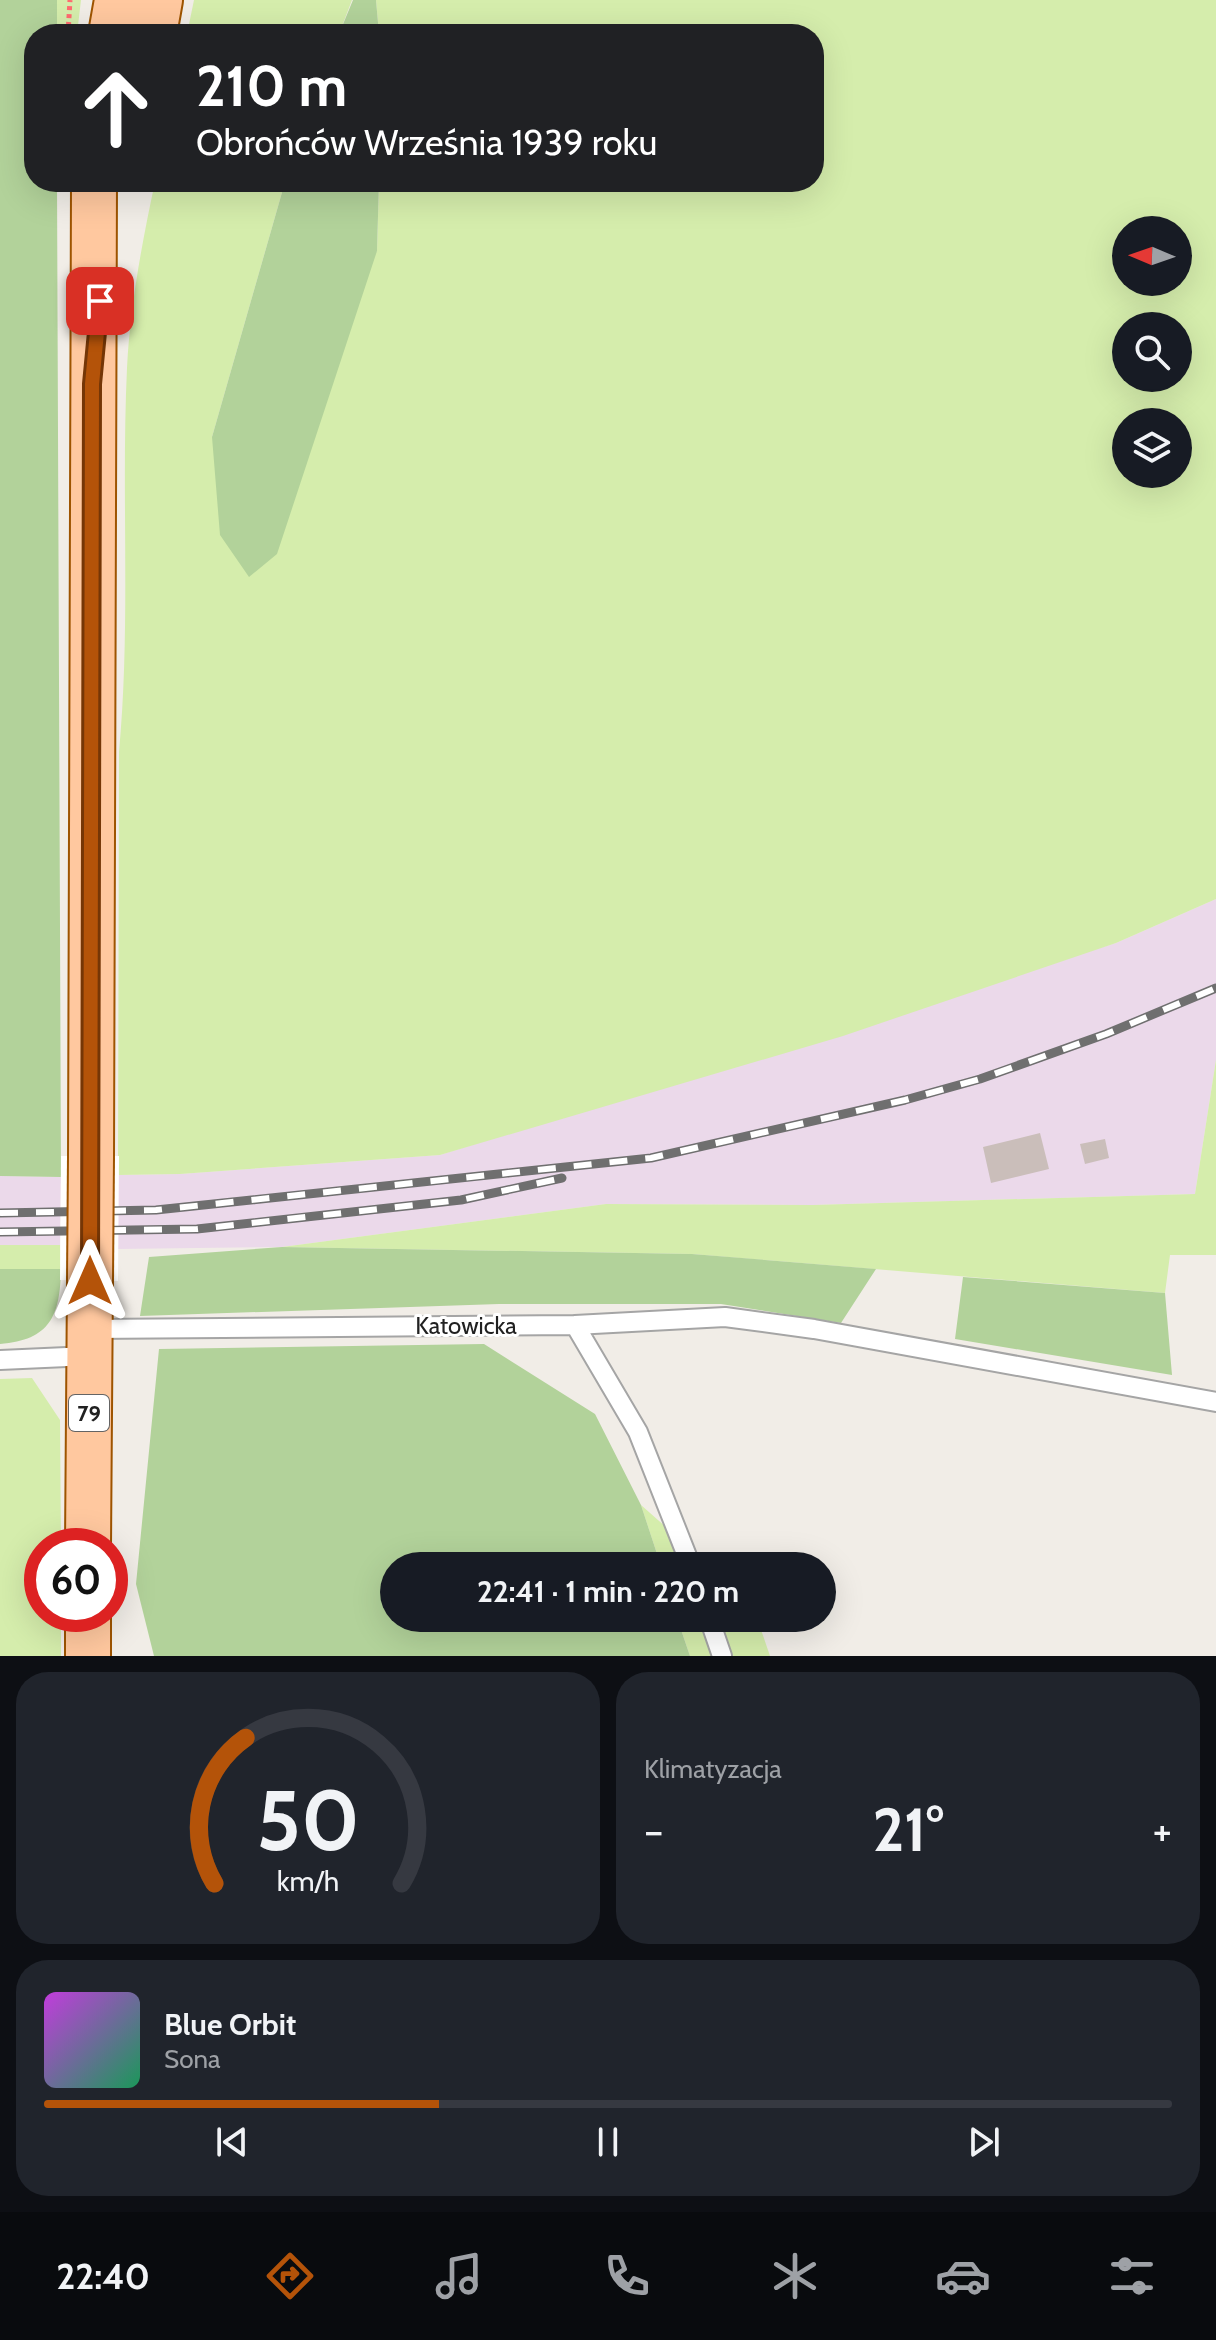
<!DOCTYPE html>
<html lang="pl">
<head>
<meta charset="utf-8">
<style>
	:root { --surface:#171b24; --page:#20242c; --text:#f1f3f6; --muted:#9ea1a6; --line:#363941; --accent:#b45309 }
	body { margin:0; font-family:Cabin,sans-serif; background:var(--page); color:var(--text); height:100vh; display:flex; flex-direction:column; font-size:30px; white-space:nowrap }
	* { box-sizing:border-box; margin:0 }
	p { font-size:26px; color:var(--muted) }
	.icon { flex:none; width:44px; height:44px; fill:none; stroke:currentColor; stroke-width:2; stroke-linecap:round; stroke-linejoin:round }
	.map { position:relative; height:1656px; overflow:hidden }
	.drawer { display:flex; flex-direction:column; gap:16px; padding:16px; background:#0d0f14; flex:1 }
	.drawer>* { flex:none }
	.banner { position:absolute; left:24px; top:24px; width:800px; height:168px; border-radius:32px; box-shadow:0 8px 32px #0002; background:#202124; color:#fff; overflow:hidden }
	.needle { width:52px; rotate:272deg }
	.fabs { position:absolute; left:1112px; top:216px; display:grid; gap:16px }
	.fabs a { display:grid; place-items:center; width:80px; height:80px; border-radius:50%; background:var(--surface); box-shadow:0 8px 32px #0002; font-size:40px }
	.speed { position:absolute; left:24px; top:1528px; display:flex; gap:16px; font-size:40px; font-weight:700; text-align:center }
	.speed>* { display:grid; place-content:center; width:104px; height:104px; border-radius:50%; background:var(--surface); box-shadow:0 8px 32px #0002; line-height:1 }
	.speed .limit { border:12px solid #d22; background:#fff; color:#111 }
	.pin { position:absolute; display:grid; place-items:center; width:68px; height:68px; color:#fff; margin:-34px; border-radius:16px; box-shadow:0 4px 12px #0006 }
	.me { position:absolute; width:88px; margin:-44px; rotate:0deg; stroke-linejoin:round; filter:drop-shadow(0 0 6px #0008) }
	.turn { display:flex; align-items:center; gap:28px; height:168px; padding:0 40px; font-size:36px }
	.turn .icon { width:104px; height:104px; stroke-width:2.5 }
	.turn b { display:block; font-size:56px; line-height:68px }
	.big { font-size:60px; font-weight:700; line-height:1.1 }
	.drawer .card { flex:1; display:flex; flex-direction:column; justify-content:center; gap:12px; min-width:0; padding:0 28px; border-radius:32px; background:var(--page) }
	.drawer .dial { align-items:center; gap:0 }
	.dial svg { height:208px; overflow:visible; fill:none; stroke:var(--line); stroke-width:7; stroke-linecap:round; text-anchor:middle }
	.dial text { fill:var(--text); stroke:none }
	.song { display:flex; align-items:center; gap:24px }
	.cover { width:96px; height:96px; border-radius:12px; background:linear-gradient(135deg,hsl(290 70% 55%),hsl(150 70% 35%)) }
	.played { height:8px; border-radius:4px; background:linear-gradient(90deg,var(--accent) 35%,var(--line) 35%) }
	.keys { display:flex; justify-content:space-around; direction:ltr }
	.heat { display:flex; justify-content:space-between; align-items:center; font-size:44px; direction:ltr }
	.drawer .tiles { flex:1; display:grid; gap:16px; grid-template-columns:1fr 1fr }
	.card:last-child { grid-column:span 2 }
	.trip { position:absolute; left:380px; top:1552px; width:456px; height:80px; border-radius:40px; background:var(--surface); box-shadow:0 8px 32px #0002; font-weight:700; line-height:80px; text-align:center }
	.dock { display:flex; height:128px; justify-content:space-around; align-items:center; background:#090b0e; color:var(--muted) }
	.dock .icon { width:56px; height:56px }
	.dock .selected { color:var(--accent) }
	.dock b { font-size:36px; color:var(--text) }
	.map>svg:first-child { display:block }
</style>
</head>
<body>
<div class="map">
<svg width="1216" height="1656" viewBox="0 0 1216 1656">
	<rect width="100%" height="100%" fill="#f1ede7"/>
	<path fill="#ebd9ea" d="M1216,899V1060L1195,1194L813,1205L606,1204L282,1247L118,1249V1175L180,1174L440,1155L1116,943Z
		M0,1176L61,1177L60,1245H0Z"/>
	<path fill="#d5edac" fill-rule="evenodd" d="M57,0H81L77,34H57Z
		M194,0H352L339,34H187Z
		M376,0H1216V899L1116,943L843,1036L440,1155L180,1174L118,1175L119,752C131,624 121,496 127,368C130,306 142,243 155,182H285L212,437L377,251L379,182H814V34H379ZM1126,230H1178V282H1126ZM1126,326H1178V378H1126ZM1126,422H1178V474H1126Z
		M1216,1060V1255H1170L1165,1293L692,1254L282,1247L606,1204L813,1205L1195,1194Z
		M0,1245H60L61,1269H0Z
		M32,1378L60,1420L61,1546H42V1614H61V1656H0V1379Z
		M641,1505L710,1566H661Z
		M677,1618H757L770,1656H690Z"/>
	<path fill="#b2d29a" d="M0,0H57V34H34V182H57L61,1177L0,1176Z
		M353,0H376L379,34H339Z
		M285,182H379L377,251L277,554L249,577L220,535L212,437Z
		M282,1247L692,1254L876,1269L841,1323L721,1304H499L140,1316L149,1257Z
		M0,1269H61C60,1315 51,1340 0,1344Z
		M963,1277L1165,1293L1172,1375L955,1339Z
		M484,1344L595,1414L641,1505L661,1566H394V1618H677L690,1656H154L136,1584L159,1349Z"/>
	<path fill="#fff" d="M61,1156H119L118,1281L60,1280Z"/>
	<path fill="#cabeba" d="M1040,1133L1049,1169L991,1183L983,1147Z
		M1105,1139L1109,1158L1085,1164L1080,1144Z"/>
	<g fill="none" stroke-linecap="round" stroke-linejoin="round">
		<defs>
			<path id="lane" d="M575,1325L725,1317L814,1329L1216,1402
				M89,1329L575,1325L638,1432L691,1566
				M0,1360L89,1356
				M709,1618L722,1656"/>
			<path id="primary" d="M111,34L117,0
				M154,34L160,0
				M91,1157L94,182
				M88,1546L90,1281
				M88,1656V1614"/>
		</defs>
		<use href="#lane" stroke="#a5a5a5" stroke-width="22"/>
		<use href="#primary" stroke="#9e5400" stroke-width="48"/>
		<path stroke="#ff6b6f" stroke-width="5" stroke-dasharray="4 4" stroke-linecap="butt" d="M68,34L70,0"/>
		<use href="#lane" stroke="#fff" stroke-width="18"/>
		<use href="#primary" stroke="#ffc89f" stroke-width="44"/>
		<defs>
			<path id="rail" d="M0,1213L156,1210L651,1158L905,1100L980,1079L1106,1034L1216,988
				M0,1232L197,1229L461,1200L562,1178"/>
		</defs>
		<use href="#rail" stroke="#6f6f6f" stroke-width="9"/>
		<use href="#rail" stroke="#fff" stroke-width="6" stroke-dasharray="18" stroke-linecap="butt"/>
		<defs>
			<path id="primary-bridge" d="M90,1281L91,1157"/>
		</defs>
		<use href="#primary-bridge" stroke="#9e5400" stroke-width="48" stroke-linecap="butt"/>
		<use href="#primary-bridge" stroke="#ffc89f" stroke-width="44"/>
	</g>
	<g fill="none" stroke-linecap="round" stroke-linejoin="round">
		<defs>
			<path id="route" d="M90,1281L92,384L100,301"/>
		</defs>
		<use href="#route" stroke="#753606" stroke-width="20"/>
		<use href="#route" stroke="#b45309" stroke-width="14"/>
	</g>
	<g text-anchor="middle" stroke-width="6" stroke-linejoin="round" paint-order="stroke">
		<rect fill="#fff" stroke="#646464" stroke-width="2" x="69" y="1395" width="40" height="36" rx="6"/>
		<g font-size="22" font-weight="bold" fill="#212121">
			<text x="89" y="1421">79</text>
		</g>
		<g font-size="24" fill="#212121" stroke="#fff">
			<text x="466" y="1334">Katowicka</text>
		</g>
	</g>
</svg>
<div class="fabs">
<a><svg class="needle" viewBox="-14 -14 28 28"><path d="M0-13l5 13h-10z" fill="#e53935"/><path d="M0 13l5-13h-10z" fill="#9ea1a6"/></svg></a>
<a><svg class="icon" aria-label="search" viewBox="0 0 24 24"><circle cx="10" cy="10" r="6"/><path d="M15 15l6 6"/></svg></a>
<a><svg class="icon" aria-label="layers" viewBox="0 0 24 24"><path d="M12 4l9 5-9 5-9-5zM3 14l9 5 9-5"/></svg></a>
</div>
<div class="speed"><div class="limit">60</div></div>
<div class="pin" style="left:100px;top:301px;background:#d93025"><svg class="icon" aria-label="arrive" viewBox="0 0 24 24"><path d="M6 21V4h12l-3 4 3 4H6"/></svg></div>
<svg class="me" style="left:90px;top:1281px" viewBox="-20 -20 40 40"><path d="M0-17L14 15 0 8-14 15z" fill="#b45309" stroke="#fff" stroke-width="4"/></svg>
<div class="trip">22:41 · 1 min · 220 m</div>
<div class="banner">
<div class="turn"><svg class="icon" aria-label="ahead" viewBox="0 0 24 24"><path d="M12 20V5M6 11l6-6 6 6"/></svg><div><b>210 m</b>Obrońców Września 1939 roku</div></div>
</div>
</div>
<section class="drawer">
<div class="tiles">
<div class="card dial"><svg viewBox="0 0 100 80">
<path d="M14 69A42 42 0 1 1 86 69"/>
<path d="M14 69A42 42 0 0 1 26 13" stroke="#b45309"/>
<text x="50" y="56" font-size="32" font-weight="700">50</text>
<text x="50" y="72" font-size="11">km/h</text>
</svg></div>
<div class="card"><p>Klimatyzacja</p>
<div class="heat"><a>−</a><b class="big">21°</b><a>+</a></div>
</div>
<div class="card">
<div class="song"><i class="cover"></i><div><b>Blue Orbit</b><p>Sona</p></div></div>
<div class="played"></div>
<div class="keys"><svg class="icon" aria-label="previous" viewBox="0 0 24 24"><path d="M18 5L8 12l10 7zM5 5v14"/></svg><svg class="icon" aria-label="pause" viewBox="0 0 24 24"><path d="M8 5v14M16 5v14"/></svg><svg class="icon" aria-label="next" viewBox="0 0 24 24"><path d="M6 5l10 7-10 7zM19 5v14"/></svg></div>
</div>
</div>
</section>
<nav class="dock">
<b>22:40</b>
<svg class="icon selected" aria-label="directions" viewBox="0 0 24 24"><path d="M12 3l9 9-9 9-9-9zM9 14v-3h6M13 9l2 2-2 2"/></svg>
<svg class="icon" aria-label="music" viewBox="0 0 24 24"><path d="M9 18V5l10-2v13"/><circle cx="6" cy="18" r="3"/><circle cx="16" cy="16" r="3"/></svg>
<svg class="icon" aria-label="phone" viewBox="0 0 24 24"><path d="M5 4h4l2 5-3 2q2 4 5 5l2-3 5 2v4C11 20 4 13 5 4z"/></svg>
<svg class="icon" aria-label="climate" viewBox="0 0 24 24"><path d="M12 3v18M4 7l16 10M4 17L20 7"/></svg>
<svg class="icon" aria-label="car" viewBox="0 0 24 24"><path d="M5 17H2v-5l4-1 3-4h7l3 4 3 1v5h-3M9 17h6M6 11h13"/><circle cx="7" cy="17" r="2"/><circle cx="17" cy="17" r="2"/></svg>
<svg class="icon" aria-label="filters" viewBox="0 0 24 24"><path d="M4 7h16M4 17h16"/><circle cx="9" cy="7" r="2"/><circle cx="15" cy="17" r="2"/></svg>
</nav>
</body>
</html>
